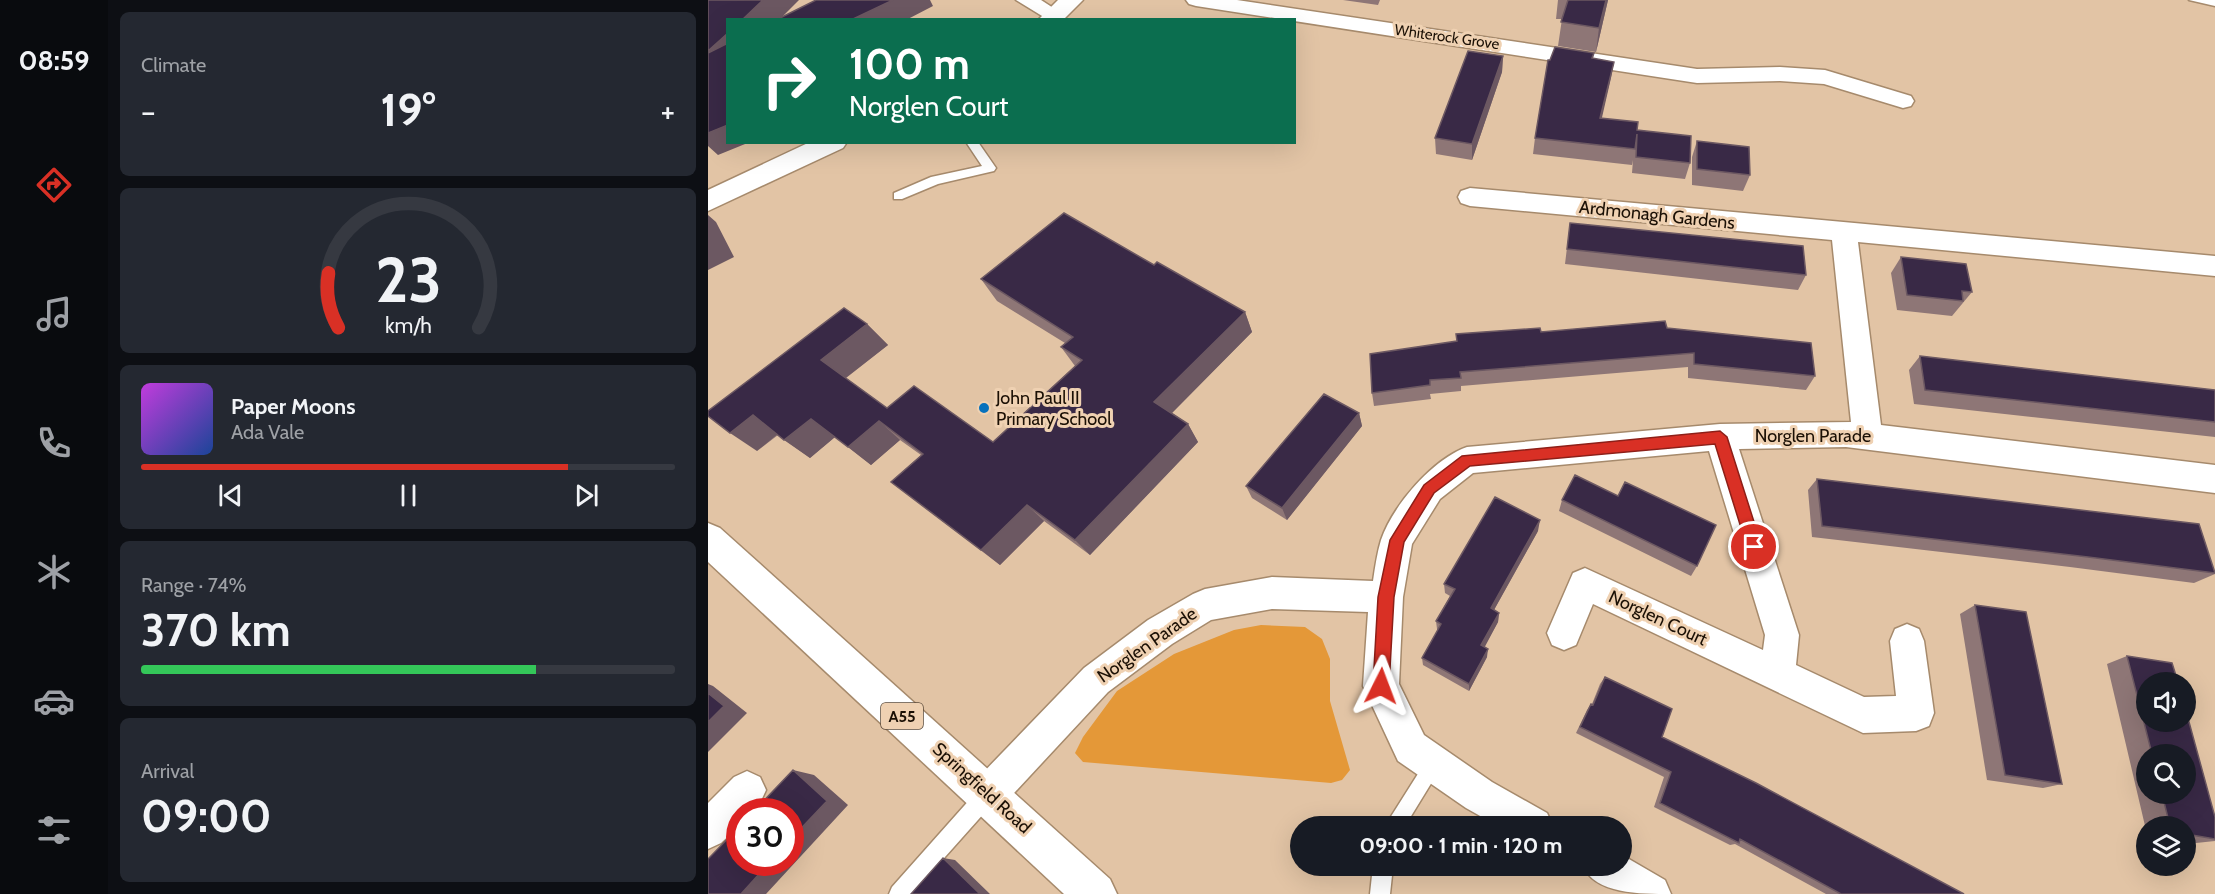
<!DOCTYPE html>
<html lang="en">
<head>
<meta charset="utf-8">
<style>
	:root { --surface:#171b24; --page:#242831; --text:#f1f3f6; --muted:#9ea1a6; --line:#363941; --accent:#d93025 }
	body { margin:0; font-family:Cabin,sans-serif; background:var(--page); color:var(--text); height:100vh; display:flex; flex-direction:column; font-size:22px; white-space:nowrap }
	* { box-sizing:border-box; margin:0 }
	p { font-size:20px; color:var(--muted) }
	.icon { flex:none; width:33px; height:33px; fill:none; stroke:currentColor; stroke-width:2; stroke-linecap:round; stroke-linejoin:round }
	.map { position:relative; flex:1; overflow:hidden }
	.side { display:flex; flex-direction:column; gap:12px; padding:12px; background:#0d0f14; width:600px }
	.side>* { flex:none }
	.guide { position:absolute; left:18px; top:18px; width:570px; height:126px; border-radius:0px; box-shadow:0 6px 24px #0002; background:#0b6e4f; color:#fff; overflow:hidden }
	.buttons { position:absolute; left:1428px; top:672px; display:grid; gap:12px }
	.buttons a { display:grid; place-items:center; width:60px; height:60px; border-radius:50%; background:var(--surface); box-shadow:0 6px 24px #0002; font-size:30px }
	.speed { position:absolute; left:18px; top:798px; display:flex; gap:12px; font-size:30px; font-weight:700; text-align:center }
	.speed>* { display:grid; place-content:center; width:78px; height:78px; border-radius:50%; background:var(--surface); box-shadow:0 6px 24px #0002; line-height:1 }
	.speed .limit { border:9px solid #d22; background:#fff; color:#111 }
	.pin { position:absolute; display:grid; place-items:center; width:51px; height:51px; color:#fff; margin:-26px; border:3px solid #fff; border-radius:50%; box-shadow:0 2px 6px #0007 }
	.me { position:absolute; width:66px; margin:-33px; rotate:3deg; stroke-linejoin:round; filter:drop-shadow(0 0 4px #0008) }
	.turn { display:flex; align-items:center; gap:21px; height:126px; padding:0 24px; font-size:27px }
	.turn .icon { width:78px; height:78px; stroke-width:2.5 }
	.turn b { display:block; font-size:42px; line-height:51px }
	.big { font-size:45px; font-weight:700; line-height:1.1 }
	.side .tile { flex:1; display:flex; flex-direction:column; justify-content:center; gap:9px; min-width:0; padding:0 21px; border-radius:9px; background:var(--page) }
	.side .dial { align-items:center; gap:0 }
	.dial svg { height:156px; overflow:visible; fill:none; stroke:var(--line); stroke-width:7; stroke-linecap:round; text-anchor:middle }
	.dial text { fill:var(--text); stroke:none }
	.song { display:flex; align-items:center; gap:18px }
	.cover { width:72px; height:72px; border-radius:9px; background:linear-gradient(135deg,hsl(290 70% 55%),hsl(220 70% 35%)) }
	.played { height:6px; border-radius:3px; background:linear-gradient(90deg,var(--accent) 80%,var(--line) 80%) }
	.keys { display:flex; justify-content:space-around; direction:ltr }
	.heat { display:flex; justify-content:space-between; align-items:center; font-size:33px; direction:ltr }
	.charge { height:9px; border-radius:4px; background:linear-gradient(90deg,#34c759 74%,var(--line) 0) }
	.trip { position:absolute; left:582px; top:816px; width:342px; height:60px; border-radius:30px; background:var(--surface); box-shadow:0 6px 24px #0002; font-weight:700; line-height:60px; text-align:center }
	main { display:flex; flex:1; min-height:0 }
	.tabs { display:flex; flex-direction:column; width:108px; justify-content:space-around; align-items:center; background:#090b0e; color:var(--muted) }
	.tabs .icon { width:42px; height:42px }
	.tabs .selected { color:var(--accent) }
	.tabs b { font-size:27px; color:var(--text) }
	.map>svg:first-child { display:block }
</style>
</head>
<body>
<main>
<nav class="tabs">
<b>08:59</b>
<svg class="icon selected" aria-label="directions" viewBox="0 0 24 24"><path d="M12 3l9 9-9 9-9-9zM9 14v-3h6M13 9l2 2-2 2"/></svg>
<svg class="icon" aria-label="music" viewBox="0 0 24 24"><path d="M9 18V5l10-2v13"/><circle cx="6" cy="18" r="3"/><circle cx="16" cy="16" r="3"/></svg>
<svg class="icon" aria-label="phone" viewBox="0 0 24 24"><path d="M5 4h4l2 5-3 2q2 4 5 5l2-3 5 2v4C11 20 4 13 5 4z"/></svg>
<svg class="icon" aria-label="climate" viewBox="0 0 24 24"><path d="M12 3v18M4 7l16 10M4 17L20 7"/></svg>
<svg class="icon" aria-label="car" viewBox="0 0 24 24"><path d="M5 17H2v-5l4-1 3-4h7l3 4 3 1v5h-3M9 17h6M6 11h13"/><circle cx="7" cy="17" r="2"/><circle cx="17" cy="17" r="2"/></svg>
<svg class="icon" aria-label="filters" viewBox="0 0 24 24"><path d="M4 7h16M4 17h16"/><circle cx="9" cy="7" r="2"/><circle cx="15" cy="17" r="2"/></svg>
</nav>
<section class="side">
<div class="tile"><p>Climate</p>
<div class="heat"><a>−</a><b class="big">19°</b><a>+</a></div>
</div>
<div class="tile dial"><svg viewBox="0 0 100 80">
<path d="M14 69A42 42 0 1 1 86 69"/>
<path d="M14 69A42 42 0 0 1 9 41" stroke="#d93025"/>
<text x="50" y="56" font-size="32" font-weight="700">23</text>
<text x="50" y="72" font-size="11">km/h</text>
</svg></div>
<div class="tile">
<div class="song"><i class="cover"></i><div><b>Paper Moons</b><p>Ada Vale</p></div></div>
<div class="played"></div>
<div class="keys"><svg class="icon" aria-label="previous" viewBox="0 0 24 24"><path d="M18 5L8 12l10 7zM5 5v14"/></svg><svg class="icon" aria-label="pause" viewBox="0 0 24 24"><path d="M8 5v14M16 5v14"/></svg><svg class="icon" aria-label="next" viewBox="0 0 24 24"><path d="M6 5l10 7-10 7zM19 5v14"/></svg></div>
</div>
<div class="tile"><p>Range · 74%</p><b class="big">370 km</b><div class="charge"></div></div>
<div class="tile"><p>Arrival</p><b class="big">09:00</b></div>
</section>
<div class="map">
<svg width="1507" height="894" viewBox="0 0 1507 894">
	<rect width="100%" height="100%" fill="#e2c4a5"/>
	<path fill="#e49838" d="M553,625L597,627L614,639L622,659V701L642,770L634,780L623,783L375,762L367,753L375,737L409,691L466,654L526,630Z"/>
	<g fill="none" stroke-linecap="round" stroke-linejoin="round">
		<defs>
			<path id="service" d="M1481,0H1507V6Z
				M258,142H270L288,168L286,171L230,184L194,199H186V193L223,177L274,166Z
				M726,755L732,758L735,764L697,826H677L720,758Z
				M279,786L286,788L288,795L286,802L204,894H181L184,887L272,788Z
				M665,866H685L682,894H662Z"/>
			<path id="minor" d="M308,0H333L356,15L353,20L339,19Z
				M478,0H529L989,69L1072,67L1117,70L1203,96L1206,101L1203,106L1195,108L1116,84L1072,81L989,83L488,6L481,4Z
				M762,188L1507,256V276L1150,242L1173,425L1507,465V493L1138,447L1031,449L1091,635L1088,665L1156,697L1188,696L1182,641L1187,629L1199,624L1211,629L1216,641L1226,713L1221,726L1208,731L1155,733L885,604L868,645L856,650L844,645L839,633L865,573L877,568L1055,650L1057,635L1001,451L765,473L732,499L704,544L695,597L691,684L716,735L784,782L839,813L845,826H790L758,808L690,761L655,686L660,612L564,609L503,620L464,644L400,692L294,806L281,812L268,806L262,793L268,780L376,668L440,620L485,594L497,589L564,577L665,581C667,567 669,553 673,540C685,505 725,459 759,447L1012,424L1143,422L1124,240L762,206L753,203L750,197L753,191Z
				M39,771L52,777L58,790L52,803L44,812H32V825L13,843L0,849V803L26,777Z
				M914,855L957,880L963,894C932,894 887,894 875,866H914Z"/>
			<path id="tertiary" d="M350,0H375L355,20H330Z
				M102,142H139L135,148L0,211V190Z"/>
			<path id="trunk" d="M0,523L12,528L402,879L409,894H356L0,562Z"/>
		</defs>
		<use href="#service" stroke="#a68a6c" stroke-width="3"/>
		<use href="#minor" stroke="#a68a6c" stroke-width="3"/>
		<use href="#tertiary" stroke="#a68a6c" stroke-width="3"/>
		<use href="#trunk" stroke="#a68a6c" stroke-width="3"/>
		<use href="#service" fill="#fff" fill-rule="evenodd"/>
		<use href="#minor" fill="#fff" fill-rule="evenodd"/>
		<use href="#tertiary" fill="#fff" fill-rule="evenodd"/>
		<use href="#trunk" fill="#fff" fill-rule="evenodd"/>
	</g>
	<path fill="#8e7676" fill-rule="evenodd" d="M635,0H672L670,5Z
		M850,0H900L888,52L850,46L854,19H848Z
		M886,53L885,59L906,62L893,119L929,130L982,163L977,179L924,173L925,160L924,165L825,154L827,138L842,60Z
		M795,56L794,72L764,160L728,154L727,138Z
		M989,141L1042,175L1035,191L984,185V157Z
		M862,223L1098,275L1090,290L857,264Z
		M1193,257L1264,292L1244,316L1189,310L1183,273Z
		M446,265L537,312L544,332L464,413L480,424L490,442L382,555L336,521L292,565L183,482L213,455L192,440L163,465L127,437L102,458L70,435L49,451L159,324L180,345L138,378L179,408L285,442L367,366L353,347L357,343L289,301L273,279Z
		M959,328L1107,376L1098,390L980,378V367L753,386V391L722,394L723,399L666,406L664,393L748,341V334Z
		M1212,356L1507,390V437L1206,404L1201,370Z
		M651,413L654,426L579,520L544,498L538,486Z
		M1109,479L1507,571V574L1486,583L1362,567L1104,537L1100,490Z
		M854,500L989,566L983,576L851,511Z
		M830,531L786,610L791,613L790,622L776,647L779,657L761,691L715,665L714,658L730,630L729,629L728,621L742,596L737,593L736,584Z
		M1267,605L1354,784L1335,788L1279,780L1252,614Z
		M1419,656L1464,663L1470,682H1438V722H1478V711L1507,817V841L1488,843L1478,841V826H1438V830L1399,664ZM1438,754H1478V794H1438Z
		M897,677L954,737L1256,894H1118L1027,844L1022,845L946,807L956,777L868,733L879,710L883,704H884L892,684Z"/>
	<path fill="#6c5862" d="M55,0H91L71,20H34Z
		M185,0H222L225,6L198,20H143Z
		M898,0H900L888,52L891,28Z
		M20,33V68L0,62V51Z
		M795,56L794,72L764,160V144Z
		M906,62L903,78L890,135L892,118Z
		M20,125V142H42L10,155L0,146V133Z
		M0,215L8,222L26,257L0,270Z
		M537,312L544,332L457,420L446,402Z
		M159,324L180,345L135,380L113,360Z
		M651,413L654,426L579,520L574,508Z
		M45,415L71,433L49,451L22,433Z
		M103,419L127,437L102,458L76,440Z
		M171,421L192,440L163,465L140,447Z
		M480,424L490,442L382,555L367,540Z
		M319,505L336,521L292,565L273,550Z
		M832,520L830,531L782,617L783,608Z
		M791,613L790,622L773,654V645Z
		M780,649L779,657L761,691V684Z
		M0,684L5,686L39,713L0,752Z
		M85,770L106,775L140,805L58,894H33L62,862H82Z
		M235,858L247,860L282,894H272Z"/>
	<path fill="#392946" stroke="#6c5862" stroke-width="1.5" d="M0,0H55L34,20H20V33L0,51Z
		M108,0H185L143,20H68Z
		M860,0H898L891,28L853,22Z
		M20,43V125L0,133V53Z
		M847,47L886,53L884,58L906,62L892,118L930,122L929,130L983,136L982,163L928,157L929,134L927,149L827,138L840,60H842Z
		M760,51L795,56L764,144L727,138Z
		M989,141L1041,147L1042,175L989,169Z
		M356,213L446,265L449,262L537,312L446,402L480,424L367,540L319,505L273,550L183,482L215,454L171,421L140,447L103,419L76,440L45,415L22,433L0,416V411L136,308L159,324L113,360L179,408L206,386L285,442L374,360L353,347L365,337L273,279Z
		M862,223L1095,246L1098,275L859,249Z
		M1193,257L1258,264L1264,292L1254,291L1255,301L1199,295Z
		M957,321L959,328L1103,343L1107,376L986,364V353L752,372L753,378L722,380V385L664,393L662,354L749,341L748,334L832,328L833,332Z
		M1212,356L1507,390V422L1217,390Z
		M616,394L651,413L574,508L538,486Z
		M867,475L910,496L917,482L1008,525L989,566L854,500Z
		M1109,479L1491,524L1507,573L1380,557L1114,526Z
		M787,497L832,520L783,608L791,613L773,645L780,649L761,684L714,658L733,624L728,621L747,589L736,584Z
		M1267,605L1318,612L1354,784L1297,775Z
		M1419,656L1464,663L1470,682H1438V722H1478V711L1507,817V839L1478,834V826H1462L1454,794H1478V754H1444Z
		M897,677L964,709L954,737L1048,783L1256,894H1133L1032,839L1031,843L952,803L963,772L872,727L883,704L885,705Z
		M0,693L16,706L0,722Z
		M85,770L119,801L82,840V812H45Z
		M32,826V862H62L33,894H0V859Z
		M235,858L272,894H203Z"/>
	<path fill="#d93025" stroke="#8d1f18" stroke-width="1.5" d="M1012,431L1019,437L1054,547L1046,554L1039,547L1007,444L762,466L726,493L696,542L686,597L681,686L679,691L673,694L668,691L665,686L670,597L682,540L716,485L754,456Z"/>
	<circle fill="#0771bc" stroke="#efd1b2" stroke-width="2" cx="276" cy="408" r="6"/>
	<g text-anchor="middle" stroke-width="6" stroke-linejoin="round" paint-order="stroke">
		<g font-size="15" fill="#1b1005" stroke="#efd1b2">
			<text transform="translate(739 37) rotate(8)" y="5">Whiterock Grove</text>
		</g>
		<rect fill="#efd1b2" stroke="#5b4a39" stroke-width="1.5" x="173" y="703" width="42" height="26" rx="4.5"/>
		<g font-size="16" font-weight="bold" fill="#1b1005">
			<text x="194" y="722">A55</text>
		</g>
		<g font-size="18" fill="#1b1005" stroke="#efd1b2">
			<text transform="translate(949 215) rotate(6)" y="6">Ardmonagh Gardens</text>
			<text x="1105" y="442">Norglen Parade</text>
			<text transform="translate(950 618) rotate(25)" y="6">Norglen Court</text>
			<text transform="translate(439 645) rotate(-35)" y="6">Norglen Parade</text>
			<text transform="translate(274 788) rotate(42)" y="6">Springfield Road</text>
		</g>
		<g font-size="18" fill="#1b1005" stroke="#efd1b2" text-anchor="start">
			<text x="288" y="404">John Paul II<tspan x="288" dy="21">Primary School</tspan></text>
		</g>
	</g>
</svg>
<div class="buttons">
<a><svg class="icon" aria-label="sound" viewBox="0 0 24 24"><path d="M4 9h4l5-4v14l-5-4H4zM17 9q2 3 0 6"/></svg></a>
<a><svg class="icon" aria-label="search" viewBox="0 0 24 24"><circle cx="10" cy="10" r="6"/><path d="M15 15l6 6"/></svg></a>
<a><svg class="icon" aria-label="layers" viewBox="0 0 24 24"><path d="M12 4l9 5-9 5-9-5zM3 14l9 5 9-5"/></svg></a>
</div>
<div class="speed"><div class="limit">30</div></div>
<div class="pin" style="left:1046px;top:547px;background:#d93025"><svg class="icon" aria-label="arrive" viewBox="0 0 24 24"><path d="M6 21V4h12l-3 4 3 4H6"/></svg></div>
<svg class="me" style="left:673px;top:686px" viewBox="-20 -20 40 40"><path d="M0-17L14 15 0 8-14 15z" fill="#d93025" stroke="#fff" stroke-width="4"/></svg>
<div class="trip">09:00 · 1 min · 120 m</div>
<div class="guide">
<div class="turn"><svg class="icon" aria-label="right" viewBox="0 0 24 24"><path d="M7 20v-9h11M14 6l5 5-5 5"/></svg><div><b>100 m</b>Norglen Court</div></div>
</div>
</div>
</main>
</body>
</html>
